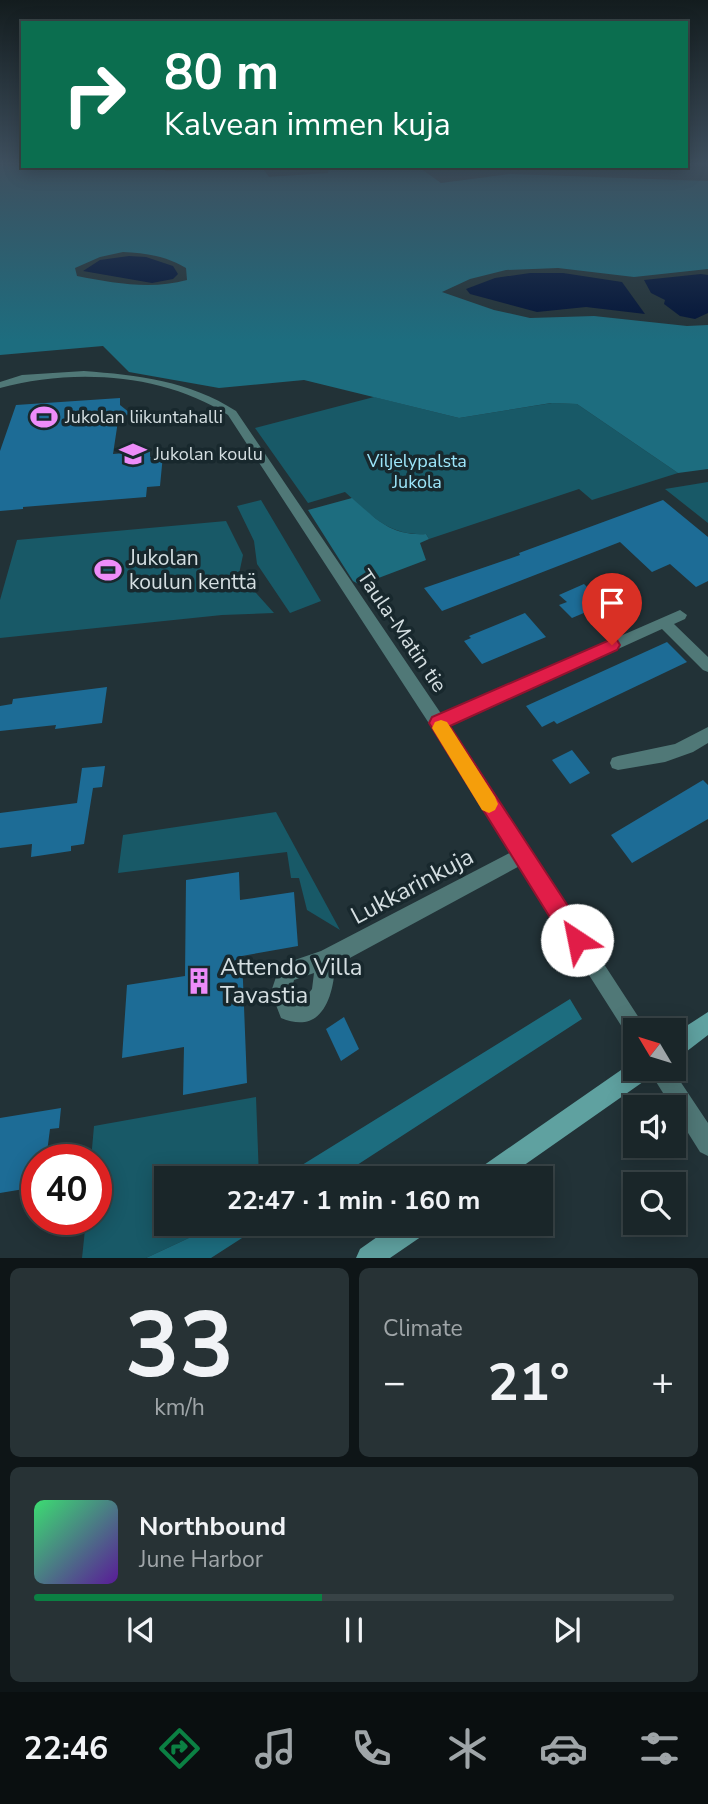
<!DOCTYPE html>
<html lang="en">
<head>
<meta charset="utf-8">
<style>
	:root { --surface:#1a2629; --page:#273235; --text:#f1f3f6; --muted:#9fa5a8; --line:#384346; --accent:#0b8043 }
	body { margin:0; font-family:"Nunito Sans",sans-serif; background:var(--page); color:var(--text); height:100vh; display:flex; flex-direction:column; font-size:26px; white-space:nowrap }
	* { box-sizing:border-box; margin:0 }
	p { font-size:23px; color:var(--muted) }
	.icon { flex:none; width:38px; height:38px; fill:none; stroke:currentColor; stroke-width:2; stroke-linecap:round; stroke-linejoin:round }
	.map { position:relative; height:1258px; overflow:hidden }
	.side { display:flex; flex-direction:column; gap:10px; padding:10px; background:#0e1517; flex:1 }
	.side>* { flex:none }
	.top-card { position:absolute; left:21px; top:21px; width:667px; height:147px; border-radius:0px; box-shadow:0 4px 18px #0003,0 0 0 2px var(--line); background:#0b6e4f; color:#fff; overflow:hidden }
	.needle { width:46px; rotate:308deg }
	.controls { position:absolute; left:623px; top:1018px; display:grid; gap:14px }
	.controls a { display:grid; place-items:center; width:63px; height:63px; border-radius:0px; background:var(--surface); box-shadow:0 4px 18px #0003,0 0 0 2px var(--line); font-size:35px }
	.speed { position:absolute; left:21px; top:1144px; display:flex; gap:14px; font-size:35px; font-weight:700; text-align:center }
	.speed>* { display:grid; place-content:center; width:91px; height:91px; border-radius:50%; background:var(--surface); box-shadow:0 4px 18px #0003,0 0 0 2px var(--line); line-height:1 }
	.speed .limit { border:10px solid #d22; background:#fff; color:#111 }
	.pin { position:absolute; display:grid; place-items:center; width:60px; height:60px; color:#fff; margin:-72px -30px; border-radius:50% 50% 50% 0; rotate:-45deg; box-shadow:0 0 7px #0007 }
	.pin .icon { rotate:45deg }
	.me { position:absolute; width:77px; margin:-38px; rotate:326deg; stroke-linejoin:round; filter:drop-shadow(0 0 5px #0008) }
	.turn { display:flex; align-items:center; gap:24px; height:147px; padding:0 28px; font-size:32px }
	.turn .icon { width:91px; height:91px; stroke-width:2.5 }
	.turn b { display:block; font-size:49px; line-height:60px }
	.big { font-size:52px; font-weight:700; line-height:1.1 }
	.side .widget { flex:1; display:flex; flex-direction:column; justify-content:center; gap:10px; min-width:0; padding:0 24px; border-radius:10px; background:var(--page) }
	.side .dial { align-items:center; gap:0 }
	.dial b { font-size:91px; line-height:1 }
	.song { display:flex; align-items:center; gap:21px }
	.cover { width:84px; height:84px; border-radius:10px; background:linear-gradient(135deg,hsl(140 70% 55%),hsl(270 70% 35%)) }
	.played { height:7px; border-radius:4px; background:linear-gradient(90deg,var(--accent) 45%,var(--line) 45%) }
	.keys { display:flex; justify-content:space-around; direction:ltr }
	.heat { display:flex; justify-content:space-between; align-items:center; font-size:38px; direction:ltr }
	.side .tiles { flex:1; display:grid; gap:10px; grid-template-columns:1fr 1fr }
	.widget:last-child { grid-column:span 2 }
	.trip { position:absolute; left:154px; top:1166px; width:399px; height:70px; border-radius:0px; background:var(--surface); box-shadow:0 4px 18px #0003,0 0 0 2px var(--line); font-weight:700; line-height:70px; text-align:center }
	.tab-bar { display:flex; height:112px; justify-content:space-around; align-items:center; background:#0a0f10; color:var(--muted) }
	.tab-bar .icon { width:49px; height:49px }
	.tab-bar .selected { color:var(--accent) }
	.tab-bar b { font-size:32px; color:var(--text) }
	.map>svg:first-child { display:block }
</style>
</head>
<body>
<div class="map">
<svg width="708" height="1258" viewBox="0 0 708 1258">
	<rect width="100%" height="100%" fill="#223237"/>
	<path fill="#185967" d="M374,397L459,418L552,403L577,404L678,473L592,500L579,489L429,539L426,534C388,536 371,515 345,492L308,503L255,428Z
		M708,482V523L665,489Z
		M261,500L321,601L290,613L257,564L254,541L237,506Z
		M226,521L243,555L239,574L274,613L222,615L0,638V600L17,540Z
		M276,812L340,930L307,910L299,878H291L287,852L118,873L123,835Z
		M256,1097L259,1178H166V1223H221L146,1258H82L86,1220H96V1160H91L94,1126Z"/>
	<path fill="#1d6d7f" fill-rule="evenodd" d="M0,165L167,166L165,171L262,167L269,177L328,173L329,167L339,166H417L441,183L510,174L708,181V269L634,277L558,268L506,270L470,279L442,292L494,310L530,318L594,316L687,326L708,325V469L678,473L577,404L551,403L459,418L304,380L219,388L129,372L103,346L0,355ZM123,252C146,253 166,256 186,268L187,280C151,290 113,283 77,276L75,268L100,257Z
		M352,498C377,520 391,536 426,534L429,539L420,543L426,560L360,585L353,581L308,510Z
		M570,999L582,1019L337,1178H281Z
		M221,1223L262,1225L211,1258H146Z"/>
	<path fill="#001237" d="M129,256L146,257L173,266L178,274L173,279L152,283L83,271L100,260Z
		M530,273H563L622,282L645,314L586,307L537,312L470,294L466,289L495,278Z
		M701,274L708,275V313L695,319L680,316L664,304L665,300L651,293L644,280Z"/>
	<path fill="#1d6c96" d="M120,398V405L130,413L118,421L113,454L150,451V457L163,455L160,486L147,487L146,497L23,507V509L0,511V451L16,405Z
		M663,500L708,537V581L696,587L670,564L652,572L620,542L442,611L424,588L497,563L520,555L519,553Z
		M584,584L592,592L600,588L612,601L572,618L559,605L567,602L559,595Z
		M525,613L546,637L482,664L464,641L471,638L469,636Z
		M667,642L687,662L557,724L554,721L542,727L526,706Z
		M107,687L102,723L55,729L56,725L0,731V706L12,704L13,699Z
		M572,750L590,773L570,784L552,760Z
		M105,766L102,787L93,788L84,844L71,846V851L31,857L32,844L0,848V813L77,803L82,768Z
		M703,780L708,785V819L632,863L611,835Z
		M239,872L240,900L294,892L298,946L242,956L247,1083L183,1095L184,1047L122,1058L127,985L185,976L186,880Z
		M344,1017L359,1049L341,1061L326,1029Z
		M61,1108L59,1128L50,1129L46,1160H37V1197L22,1199L24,1189L0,1193V1118Z"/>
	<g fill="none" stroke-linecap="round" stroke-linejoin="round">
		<path fill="#507877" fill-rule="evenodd" d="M680,610L687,615L685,619L674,624L708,657V672L703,670L662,629L444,728L438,730L432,728L430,723L432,718Z
			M708,727V743L693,752L665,762L618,770L612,768L610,763L612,758L618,756L675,744Z
			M521,847L527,850L530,856L527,862L335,966C333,999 321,1035 281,1018L271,992L280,965L321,951ZM314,973L312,989L302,1002L294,1001L291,992L294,980Z
			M648,1069H672L708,1123V1156L700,1152Z"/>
		<path fill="#507877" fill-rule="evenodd" d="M84,371C137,375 190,381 236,411L444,718L643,1024L646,1031H635V1041L629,1038L432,728L228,415C164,373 72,368 0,388V382L22,375Z"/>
		<path fill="#5fa1a0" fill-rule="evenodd" d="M708,1012V1035L682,1055L674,1058V1034Z
			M634,1061L635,1069H653L650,1077L506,1178H473L477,1170Z
			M397,1223H431L428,1232L390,1258H356L360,1249Z"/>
	</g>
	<linearGradient id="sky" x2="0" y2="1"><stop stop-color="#131c1e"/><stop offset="0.48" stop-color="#3e4f5e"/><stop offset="1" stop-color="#3e4f5e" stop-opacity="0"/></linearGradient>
	<rect width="708" height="341" fill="url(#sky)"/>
	<path fill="#e11d48" stroke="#92132f" stroke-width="2" d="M612,639L617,640L620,645L617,650L450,726L585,932L588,940L585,948L577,951L569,948L429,723L432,717Z"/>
	<path fill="#f59e0b" d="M441,720L447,722L495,797L498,804L495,810L489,813L482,810L435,733L432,728L435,722Z"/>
	<defs>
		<symbol id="stadium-bare" viewBox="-9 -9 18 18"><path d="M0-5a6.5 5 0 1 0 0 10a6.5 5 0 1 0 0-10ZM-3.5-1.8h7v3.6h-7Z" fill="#ed8cf9" stroke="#18282d" stroke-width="2.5" paint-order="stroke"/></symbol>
		<symbol id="school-bare" viewBox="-9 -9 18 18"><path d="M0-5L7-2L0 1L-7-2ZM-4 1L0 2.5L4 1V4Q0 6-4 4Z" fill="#ed8cf9" stroke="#18282d" stroke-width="2.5" paint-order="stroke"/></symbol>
		<symbol id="building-bare" viewBox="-9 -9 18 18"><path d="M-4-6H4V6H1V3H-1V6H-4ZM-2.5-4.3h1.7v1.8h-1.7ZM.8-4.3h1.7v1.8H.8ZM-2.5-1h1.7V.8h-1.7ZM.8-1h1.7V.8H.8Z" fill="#ed8cf9" stroke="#18282d" stroke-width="2.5" paint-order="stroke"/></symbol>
	</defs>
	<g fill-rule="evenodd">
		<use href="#stadium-bare" x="25" y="398" width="38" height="38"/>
		<use href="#school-bare" x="114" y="435" width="38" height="38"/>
		<use href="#stadium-bare" x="89" y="551" width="38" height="38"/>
		<use href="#building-bare" x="180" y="962" width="38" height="38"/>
	</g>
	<g text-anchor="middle" stroke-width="7" stroke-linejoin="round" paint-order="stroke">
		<g font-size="18" fill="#d4dee1" stroke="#18282d" text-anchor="start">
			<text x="65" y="423">Jukolan liikuntahalli</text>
			<text x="154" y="460">Jukolan koulu</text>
		</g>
		<g font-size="18" fill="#9de6fa" stroke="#18282d">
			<text x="417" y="467">Viljelypalsta<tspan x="417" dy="21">Jukola</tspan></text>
		</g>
		<g font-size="21" fill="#d4dee1" stroke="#18282d" text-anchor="start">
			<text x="129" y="565">Jukolan<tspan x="129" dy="24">koulun kenttä</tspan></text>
		</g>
		<g font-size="21" fill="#d4dee1" stroke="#18282d">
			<text transform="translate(402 631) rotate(56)" y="7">Taula-Matin tie</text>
		</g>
		<g font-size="24" fill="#d4dee1" stroke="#18282d">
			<text transform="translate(412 886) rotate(-28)" y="8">Lukkarinkuja</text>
		</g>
		<g font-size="24" fill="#d4dee1" stroke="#18282d" text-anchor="start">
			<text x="220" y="975">Attendo Villa<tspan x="220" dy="28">Tavastia</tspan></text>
		</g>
	</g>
</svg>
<div class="controls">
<a><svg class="needle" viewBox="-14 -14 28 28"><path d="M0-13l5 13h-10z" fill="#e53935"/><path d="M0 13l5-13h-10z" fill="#9fa5a8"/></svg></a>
<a><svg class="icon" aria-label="sound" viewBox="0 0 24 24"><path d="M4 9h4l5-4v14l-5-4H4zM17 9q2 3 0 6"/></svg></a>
<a><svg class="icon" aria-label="search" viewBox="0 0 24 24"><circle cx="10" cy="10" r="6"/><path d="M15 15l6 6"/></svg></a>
</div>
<div class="speed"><div class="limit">40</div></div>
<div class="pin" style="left:612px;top:645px;background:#d93025"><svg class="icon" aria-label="arrive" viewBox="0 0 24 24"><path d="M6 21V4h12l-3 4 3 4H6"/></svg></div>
<svg class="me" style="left:577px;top:940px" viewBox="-20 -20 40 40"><circle r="19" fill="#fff"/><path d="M0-13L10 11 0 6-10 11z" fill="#e11d48"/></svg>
<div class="trip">22:47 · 1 min · 160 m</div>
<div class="top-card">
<div class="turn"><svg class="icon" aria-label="right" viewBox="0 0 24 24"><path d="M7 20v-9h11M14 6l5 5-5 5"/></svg><div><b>80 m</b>Kalvean immen kuja</div></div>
</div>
</div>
<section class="side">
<div class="tiles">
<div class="widget dial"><b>33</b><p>km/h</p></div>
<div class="widget"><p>Climate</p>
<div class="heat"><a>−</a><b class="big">21°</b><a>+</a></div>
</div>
<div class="widget">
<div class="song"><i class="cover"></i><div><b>Northbound</b><p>June Harbor</p></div></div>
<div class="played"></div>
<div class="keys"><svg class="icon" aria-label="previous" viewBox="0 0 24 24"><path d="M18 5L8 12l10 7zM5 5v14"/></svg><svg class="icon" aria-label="pause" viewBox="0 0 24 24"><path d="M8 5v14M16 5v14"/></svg><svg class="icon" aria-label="next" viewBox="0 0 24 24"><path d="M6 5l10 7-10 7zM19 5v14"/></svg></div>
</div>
</div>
</section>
<nav class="tab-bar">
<b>22:46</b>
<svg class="icon selected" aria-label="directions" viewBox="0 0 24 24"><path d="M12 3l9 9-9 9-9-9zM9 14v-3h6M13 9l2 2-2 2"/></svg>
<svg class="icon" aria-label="music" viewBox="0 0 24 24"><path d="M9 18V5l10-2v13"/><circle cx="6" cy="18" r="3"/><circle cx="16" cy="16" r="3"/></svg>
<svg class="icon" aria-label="phone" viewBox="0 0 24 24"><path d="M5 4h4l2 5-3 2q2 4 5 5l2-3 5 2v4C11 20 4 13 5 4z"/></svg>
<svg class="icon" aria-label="climate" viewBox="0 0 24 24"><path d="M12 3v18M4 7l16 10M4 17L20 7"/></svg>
<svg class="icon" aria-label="car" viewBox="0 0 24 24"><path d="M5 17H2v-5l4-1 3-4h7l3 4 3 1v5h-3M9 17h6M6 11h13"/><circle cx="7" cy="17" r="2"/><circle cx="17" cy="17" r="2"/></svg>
<svg class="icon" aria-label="filters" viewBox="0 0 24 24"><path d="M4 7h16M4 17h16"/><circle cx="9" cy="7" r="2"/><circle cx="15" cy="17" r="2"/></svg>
</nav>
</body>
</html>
